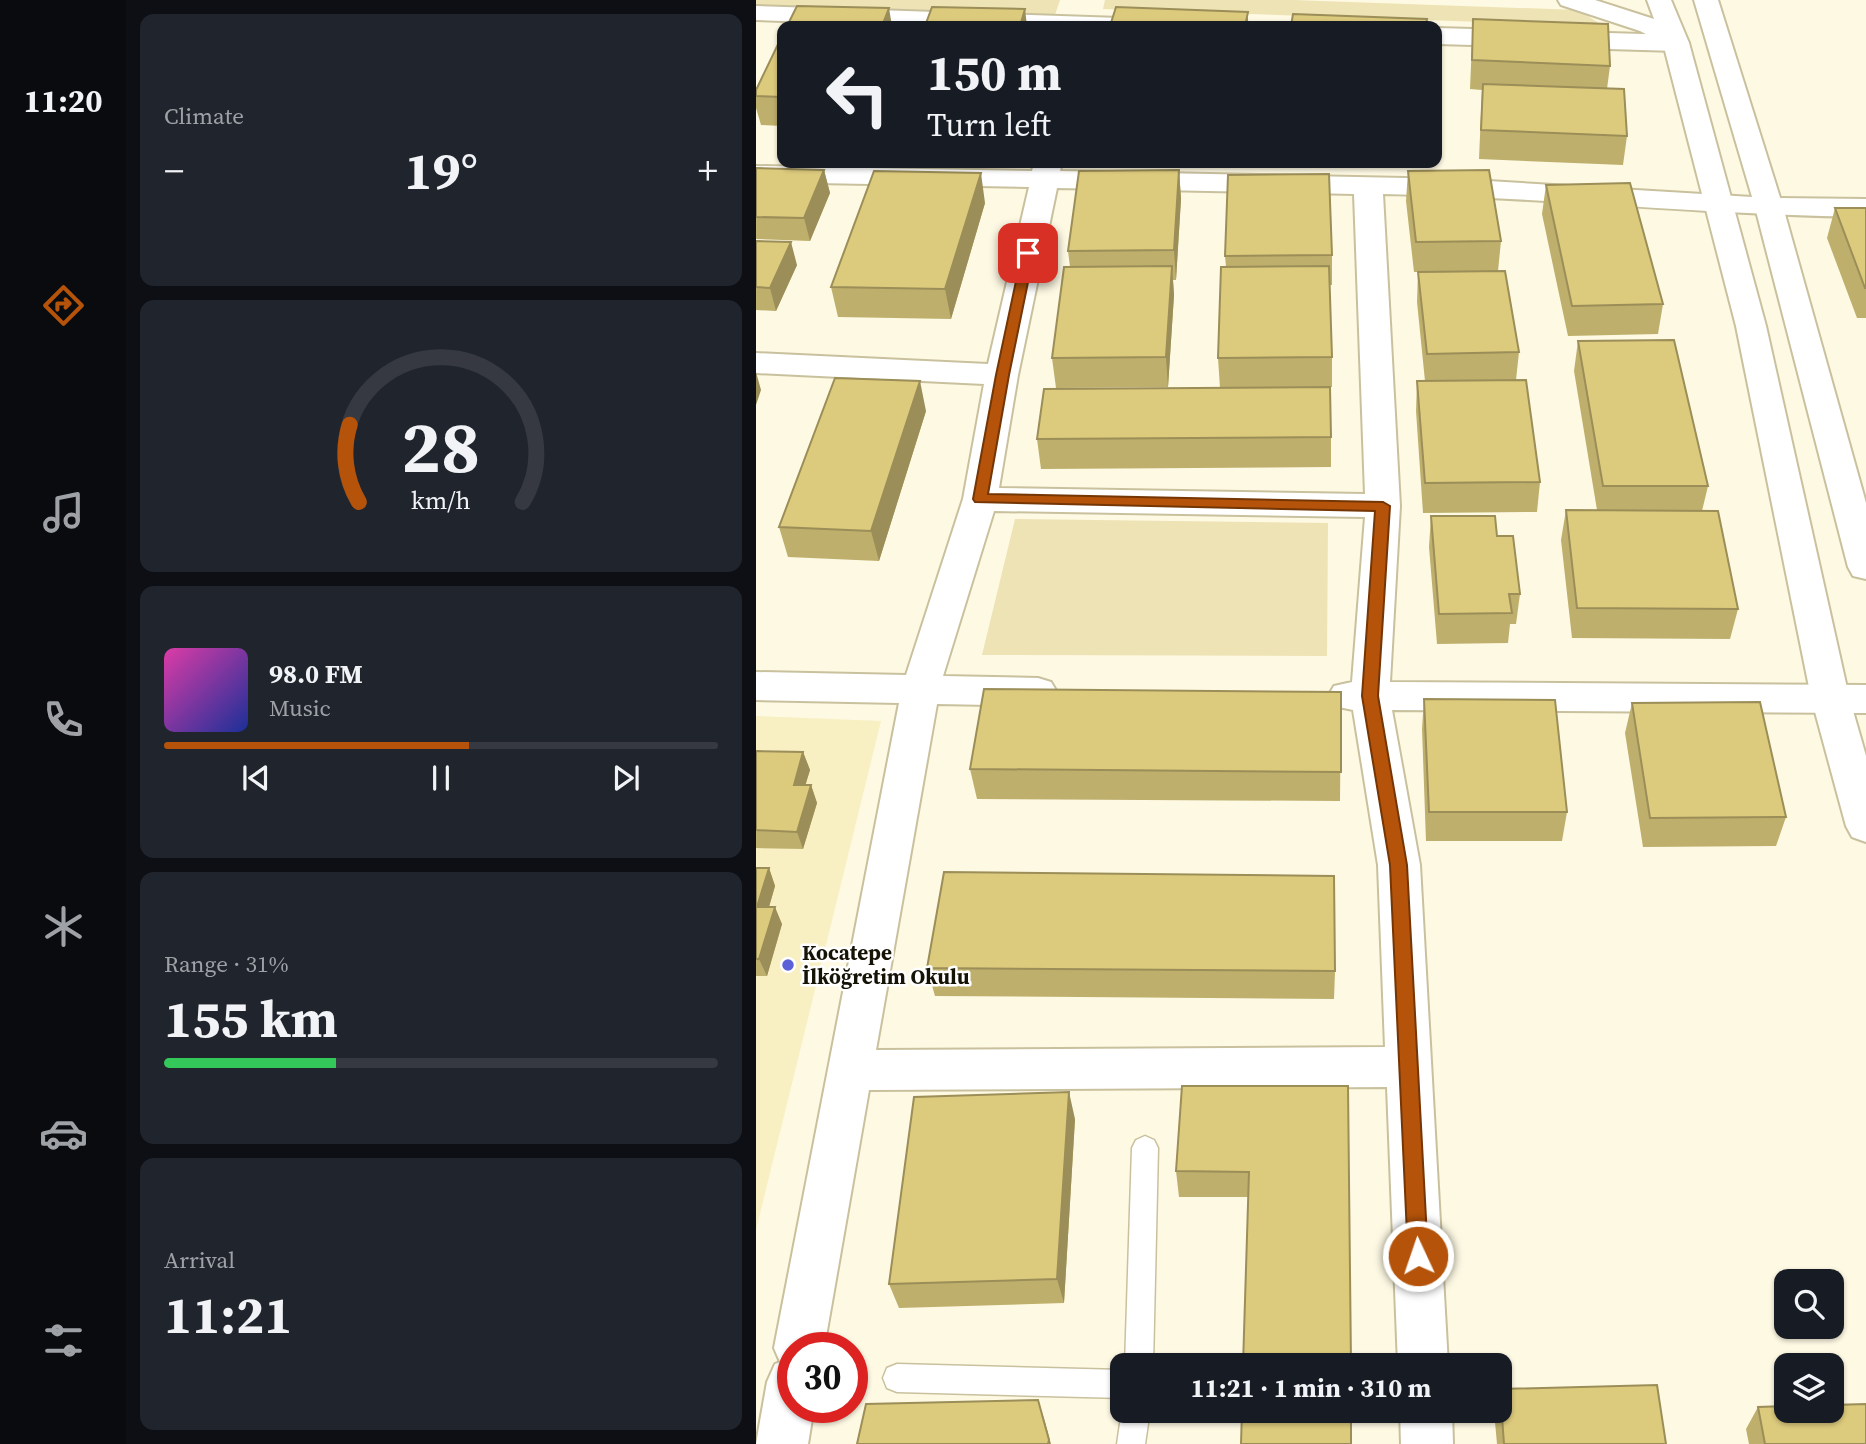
<!DOCTYPE html>
<html lang="en">
<head>
<meta charset="utf-8">
<style>
	:root { --surface:#171b24; --page:#20242c; --text:#f1f3f6; --muted:#9ea1a6; --line:#363941; --accent:#b45309 }
	body { margin:0; font-family:"Source Serif 4",serif; background:var(--page); color:var(--text); height:100vh; display:flex; flex-direction:column; font-size:26px; white-space:nowrap }
	* { box-sizing:border-box; margin:0 }
	p { font-size:23px; color:var(--muted) }
	.icon { flex:none; width:38px; height:38px; fill:none; stroke:currentColor; stroke-width:2; stroke-linecap:round; stroke-linejoin:round }
	.map { position:relative; flex:1; overflow:hidden }
	.details { display:flex; flex-direction:column; gap:14px; padding:14px; background:#0d0f14; width:630px }
	.details>* { flex:none }
	.top-card { position:absolute; left:21px; top:21px; width:665px; height:147px; border-radius:14px; box-shadow:0 2px 5px #0004; background:#171b24; color:var(--text); overflow:hidden }
	.buttons { position:absolute; left:1018px; top:1269px; display:grid; gap:14px }
	.buttons a { display:grid; place-items:center; width:70px; height:70px; border-radius:14px; background:var(--surface); box-shadow:0 2px 5px #0004; font-size:35px }
	.speed { position:absolute; left:21px; top:1332px; display:flex; gap:14px; font-size:35px; font-weight:700; text-align:center }
	.speed>* { display:grid; place-content:center; width:91px; height:91px; border-radius:50%; background:var(--surface); box-shadow:0 2px 5px #0004; line-height:1 }
	.speed .limit { border:10px solid #d22; background:#fff; color:#111 }
	.pin { position:absolute; display:grid; place-items:center; width:60px; height:60px; color:#fff; margin:-30px; border-radius:14px; box-shadow:0 4px 10px #0006 }
	.me { position:absolute; width:77px; margin:-38px; rotate:357deg; stroke-linejoin:round; filter:drop-shadow(0 0 5px #0008) }
	.turn { display:flex; align-items:center; gap:24px; height:147px; padding:0 35px; font-size:32px }
	.turn .icon { width:91px; height:91px; stroke-width:2.5 }
	.turn b { display:block; font-size:49px; line-height:60px }
	.big { font-size:52px; font-weight:700; line-height:1.1 }
	.details .tile { flex:1; display:flex; flex-direction:column; justify-content:center; gap:10px; min-width:0; padding:0 24px; border-radius:14px; background:var(--page) }
	.details .dial { align-items:center; gap:0 }
	.dial svg { height:182px; overflow:visible; fill:none; stroke:var(--line); stroke-width:7; stroke-linecap:round; text-anchor:middle }
	.dial text { fill:var(--text); stroke:none }
	.song { display:flex; align-items:center; gap:21px }
	.cover { width:84px; height:84px; border-radius:10px; background:linear-gradient(135deg,hsl(320 70% 55%),hsl(230 70% 35%)) }
	.played { height:7px; border-radius:4px; background:linear-gradient(90deg,var(--accent) 55%,var(--line) 55%) }
	.keys { display:flex; justify-content:space-around; direction:ltr }
	.heat { display:flex; justify-content:space-between; align-items:center; font-size:38px; direction:ltr }
	.charge { height:10px; border-radius:5px; background:linear-gradient(90deg,#34c759 31%,var(--line) 0) }
	.trip { position:absolute; left:354px; top:1353px; width:402px; height:70px; border-radius:14px; background:var(--surface); box-shadow:0 2px 5px #0004; font-weight:700; line-height:70px; text-align:center }
	main { display:flex; flex:1; min-height:0 }
	.tab-bar { display:flex; flex-direction:column; width:126px; justify-content:space-around; align-items:center; background:#090b0e; color:var(--muted) }
	.tab-bar .icon { width:49px; height:49px }
	.tab-bar .active { color:var(--accent) }
	.tab-bar b { font-size:32px; color:var(--text) }
	.map>svg:first-child { display:block }
</style>
</head>
<body>
<main>
<nav class="tab-bar">
<b>11:20</b>
<svg class="icon active" aria-label="directions" viewBox="0 0 24 24"><path d="M12 3l9 9-9 9-9-9zM9 14v-3h6M13 9l2 2-2 2"/></svg>
<svg class="icon" aria-label="music" viewBox="0 0 24 24"><path d="M9 18V5l10-2v13"/><circle cx="6" cy="18" r="3"/><circle cx="16" cy="16" r="3"/></svg>
<svg class="icon" aria-label="phone" viewBox="0 0 24 24"><path d="M5 4h4l2 5-3 2q2 4 5 5l2-3 5 2v4C11 20 4 13 5 4z"/></svg>
<svg class="icon" aria-label="climate" viewBox="0 0 24 24"><path d="M12 3v18M4 7l16 10M4 17L20 7"/></svg>
<svg class="icon" aria-label="car" viewBox="0 0 24 24"><path d="M5 17H2v-5l4-1 3-4h7l3 4 3 1v5h-3M9 17h6M6 11h13"/><circle cx="7" cy="17" r="2"/><circle cx="17" cy="17" r="2"/></svg>
<svg class="icon" aria-label="filters" viewBox="0 0 24 24"><path d="M4 7h16M4 17h16"/><circle cx="9" cy="7" r="2"/><circle cx="15" cy="17" r="2"/></svg>
</nav>
<section class="details">
<div class="tile"><p>Climate</p>
<div class="heat"><a>−</a><b class="big">19°</b><a>+</a></div>
</div>
<div class="tile dial"><svg viewBox="0 0 100 80">
<path d="M14 69A42 42 0 1 1 86 69"/>
<path d="M14 69A42 42 0 0 1 10 35" stroke="#b45309"/>
<text x="50" y="56" font-size="32" font-weight="700">28</text>
<text x="50" y="72" font-size="11">km/h</text>
</svg></div>
<div class="tile">
<div class="song"><i class="cover"></i><div><b>98.0 FM</b><p>Music</p></div></div>
<div class="played"></div>
<div class="keys"><svg class="icon" aria-label="previous" viewBox="0 0 24 24"><path d="M18 5L8 12l10 7zM5 5v14"/></svg><svg class="icon" aria-label="pause" viewBox="0 0 24 24"><path d="M8 5v14M16 5v14"/></svg><svg class="icon" aria-label="next" viewBox="0 0 24 24"><path d="M6 5l10 7-10 7zM19 5v14"/></svg></div>
</div>
<div class="tile"><p>Range · 31%</p><b class="big">155 km</b><div class="charge"></div></div>
<div class="tile"><p>Arrival</p><b class="big">11:21</b></div>
</section>
<div class="map">
<svg width="1110" height="1444" viewBox="0 0 1110 1444">
	<rect width="100%" height="100%" fill="#fef9e3"/>
	<path fill="#f8efc3" d="M0,716L125,721L0,1230Z"/>
	<path fill="#ede3b5" d="M0,0H304L298,18L0,12Z
		M349,0H537L823,10L847,26L347,9Z
		M259,519L572,523L571,656L226,655Z"/>
	<g fill="none" stroke-linecap="round" stroke-linejoin="round">
		<defs>
			<path id="service" d="M389,1136L398,1140L402,1148L397,1365H369L376,1148L380,1140Z
				M141,1364L366,1370V1398L141,1392L131,1388L127,1378L131,1368Z
				M366,1410H394L389,1444H361Z"/>
			<path id="minor" d="M0,6L364,18L373,21L377,26H161L0,20Z
				M681,28L920,35L929,38L933,43L929,48L920,51L681,44Z
				M278,163H306L304,171L699,179L1013,198L1110,199V217C949,215 788,197 627,194L644,506L634,682L1110,685V713L636,710L664,865L692,1365H642L631,1087L113,1090L68,1348H37V1407H58L52,1444H0L11,1382L19,1364L24,1362L18,1348L143,703L0,700V672L150,675L207,499L228,384L0,373V353L232,364L273,187L0,182V166L276,171ZM301,188L598,194L609,494L243,488L262,375ZM238,511L609,517L596,682L578,686L572,696L578,706L597,710L622,865L629,1047L120,1050L181,704L282,706L295,702L301,692L295,682L282,678L187,676Z
				M644,1410H696L697,1444H645Z"/>
			<path id="secondary" d="M802,0H839L898,19L891,0H915L933,43L1010,326L1093,697L1110,756V842L1096,837L1090,826L1055,697L980,326L907,43L884,31L805,5Z
				M938,0H962L1027,207L1110,503V579L1097,576L1092,567L999,207Z"/>
		</defs>
		<use href="#service" stroke="#c9c19e" stroke-width="3"/>
		<use href="#minor" stroke="#c9c19e" stroke-width="4"/>
		<use href="#secondary" stroke="#c9c19e" stroke-width="4"/>
		<use href="#service" fill="#fff" fill-rule="evenodd"/>
		<use href="#minor" fill="#fff" fill-rule="evenodd"/>
		<use href="#secondary" fill="#fff" fill-rule="evenodd"/>
	</g>
	<path fill="#beaf6c" d="M717,19L854,66L851,89L871,136L867,165L723,159L726,90L714,89Z
		M26,36V126L5,125L0,108V90Z
		M0,168L68,170L74,193L54,241L0,239Z
		M423,170L425,199L420,280H417L418,295L412,387L300,388L296,358L314,267L312,251Z
		M652,171L745,241L742,271L658,272L650,201Z
		M790,185L907,304L902,334L812,336L786,214Z
		M229,203L195,319L82,317L75,287Z
		M1079,208H1110V318H1101L1071,238Z
		M0,241L41,265L20,311L0,310Z
		M576,255V285H573L576,357V387L530,388L575,437V467L285,469L281,439L464,388L462,358L470,267L469,256Z
		M662,272L763,352L760,380L784,482L781,512L667,513L660,411L661,381H669L661,302Z
		M822,341L952,486L946,511L982,609L974,639L816,638L805,540L810,510H841L818,371Z
		M170,411L123,561L32,557L23,527Z
		M675,516L764,594L760,624H754L752,643L681,644L673,547Z
		M585,692L584,801L221,799L214,769Z
		M668,699L811,812L806,841H670L666,729Z
		M876,703L1030,817L1020,846L887,847L869,733Z
		M0,751L47,752L54,770L49,785H55L61,803L47,849L0,848Z
		M0,868H13L19,886L13,907L26,924L11,976H0Z
		M171,968L579,971L578,999L179,996Z
		M592,1086L492,1197H423L420,1171Z
		M319,1119L308,1303L143,1308L133,1284Z
		M744,1389L910,1444H741L738,1411L744,1410Z
		M1002,1407L1110,1444H993L990,1429Z"/>
	<path fill="#9b8e58" d="M133,8L136,26H126Z
		M269,9L271,26H264Z
		M492,12V26H489Z
		M68,170L74,193L54,241L48,218Z
		M423,170L425,199L420,280L418,250Z
		M225,173L229,203L195,319L189,289Z
		M35,242L41,265L20,311L14,288Z
		M416,266L418,295L412,387L410,357Z
		M0,372L5,390L0,405Z
		M164,381L170,411L123,561L115,531Z
		M47,752L54,770L44,803L38,785Z
		M55,785L61,803L47,849L41,832Z
		M13,868L19,886L8,924L1,907Z
		M19,907L26,924L11,976L3,959Z
		M313,1092L319,1119L308,1303L301,1279Z
		M282,1400L289,1422L295,1444H292Z"/>
	<path fill="#ddcb7d" stroke="#9b8e58" stroke-width="2" d="M41,6L133,8L126,26H31Z
		M176,7L269,9L264,26H169Z
		M360,7L492,12L489,26H354Z
		M537,14L671,19L670,26H535Z
		M717,19L852,24L854,66L716,60Z
		M26,36V97L0,96V90Z
		M727,84L868,89L871,136L725,130Z
		M0,168L68,170L48,218L0,217Z
		M423,170L418,250L312,251L323,171Z
		M733,170L745,241L660,242L652,171Z
		M118,171L225,173L189,289L75,287Z
		M573,174L576,255L469,256L472,175Z
		M874,183L907,304L816,306L790,185Z
		M1079,208H1110V288H1109Z
		M0,241L35,242L14,288L0,287Z
		M416,266L410,357L296,358L308,267Z
		M573,266L576,357L462,358L465,267Z
		M749,271L763,352L671,354L662,272Z
		M918,340L952,486H847L822,341Z
		M79,378L164,381L115,531L23,527Z
		M770,380L784,482L669,483L661,381Z
		M574,387L575,437L281,439L288,389Z
		M810,510L962,511L982,609L821,608Z
		M675,516H739L741,536H757L764,594H753L756,613L683,614Z
		M228,689L585,692V772L214,769Z
		M668,699L799,700L811,812H673Z
		M1004,702L1030,817L894,818L876,703Z
		M0,751L47,752L38,785H55L41,832L0,830Z
		M0,868H13L1,907H19L3,959H0Z
		M188,872L578,876L579,971L171,968Z
		M426,1086H592L595,1365H487L493,1172L420,1171Z
		M313,1092L301,1279L133,1284L158,1097Z
		M901,1385L910,1444H748L744,1389Z
		M282,1400L293,1440L292,1444H101L110,1404Z
		M1110,1404V1444H1009L1002,1407L1031,1406V1410H1076V1405Z
		M486,1410H595V1444H485Z"/>
	<path fill="#b45309" stroke="#753606" stroke-width="2" d="M272,249L278,253L253,375L232,494L627,502L634,506L622,696L651,865L672,1256L669,1263L662,1266L655,1263L652,1256L634,865L606,696L619,511L219,502L217,499L240,375L266,253Z"/>
	<circle fill="#5c61d8" stroke="#fff" stroke-width="2.5" cx="32" cy="965" r="7"/>
	<g text-anchor="middle" stroke-width="5" stroke-linejoin="round" paint-order="stroke">
		<g font-size="21" font-weight="bold" fill="#151206" stroke="#fff" text-anchor="start">
			<text x="46" y="960">Kocatepe<tspan x="46" dy="24">İlköğretim Okulu</tspan></text>
		</g>
	</g>
</svg>
<div class="buttons">
<a><svg class="icon" aria-label="search" viewBox="0 0 24 24"><circle cx="10" cy="10" r="6"/><path d="M15 15l6 6"/></svg></a>
<a><svg class="icon" aria-label="layers" viewBox="0 0 24 24"><path d="M12 4l9 5-9 5-9-5zM3 14l9 5 9-5"/></svg></a>
</div>
<div class="speed"><div class="limit">30</div></div>
<div class="pin" style="left:272px;top:253px;background:#d93025"><svg class="icon" aria-label="arrive" viewBox="0 0 24 24"><path d="M6 21V4h12l-3 4 3 4H6"/></svg></div>
<svg class="me" style="left:662px;top:1256px" viewBox="-20 -20 40 40"><circle r="17" fill="#b45309" stroke="#fff" stroke-width="3"/><path d="M0-11L8 9 0 5-8 9z" fill="#fff"/></svg>
<div class="trip">11:21 · 1 min · 310 m</div>
<div class="top-card">
<div class="turn"><svg class="icon" aria-label="left" viewBox="0 0 24 24"><path d="M17 20v-9H6M10 6l-5 5 5 5"/></svg><div><b>150 m</b>Turn left</div></div>
</div>
</div>
</main>
</body>
</html>
